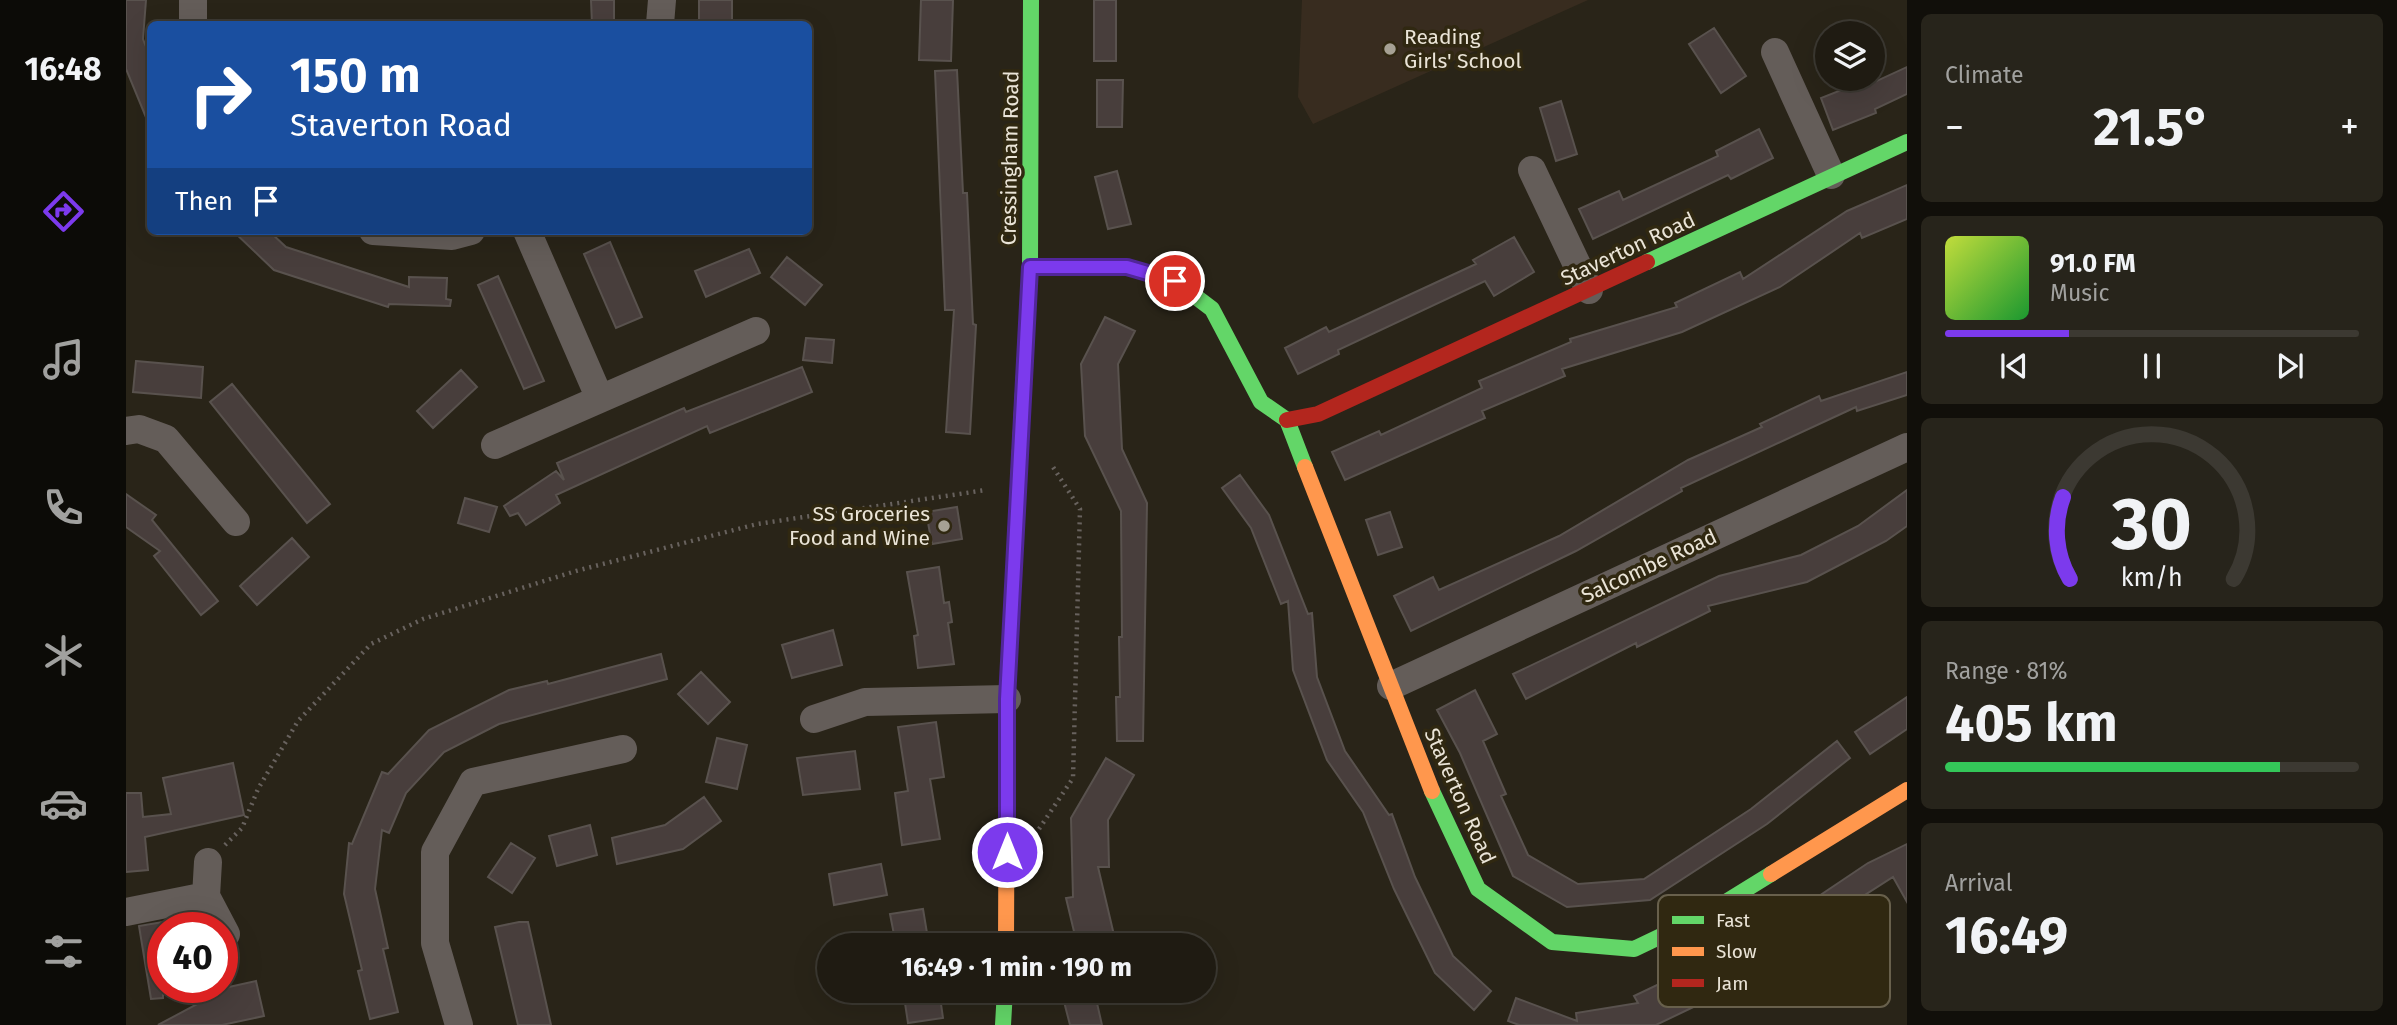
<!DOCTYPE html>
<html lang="en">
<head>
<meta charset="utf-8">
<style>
	:root { --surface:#1f1b12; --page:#27241b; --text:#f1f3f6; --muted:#a1a19f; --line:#3c3932; --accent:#7c3aed }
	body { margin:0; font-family:"Fira Sans",sans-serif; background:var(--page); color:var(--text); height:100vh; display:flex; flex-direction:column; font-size:26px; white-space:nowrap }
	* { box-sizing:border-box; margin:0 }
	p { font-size:23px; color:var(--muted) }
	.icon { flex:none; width:38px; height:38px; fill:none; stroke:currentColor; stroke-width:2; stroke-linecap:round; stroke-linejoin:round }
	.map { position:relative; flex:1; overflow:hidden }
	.panel { display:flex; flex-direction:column; gap:14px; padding:14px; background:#110f0a; width:490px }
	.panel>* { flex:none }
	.top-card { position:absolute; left:21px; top:21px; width:665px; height:214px; border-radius:10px; box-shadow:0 7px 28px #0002,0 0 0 2px var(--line); background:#1a4fa0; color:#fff; overflow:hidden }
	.fabs { position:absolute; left:1689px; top:21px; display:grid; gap:14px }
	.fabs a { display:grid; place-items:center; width:70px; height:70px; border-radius:50%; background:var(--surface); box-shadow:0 7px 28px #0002,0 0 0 2px var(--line); font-size:35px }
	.speed { position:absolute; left:21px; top:912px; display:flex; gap:14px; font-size:35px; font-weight:700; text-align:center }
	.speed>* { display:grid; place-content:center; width:91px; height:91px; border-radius:50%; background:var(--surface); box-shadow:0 7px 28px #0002,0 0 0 2px var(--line); line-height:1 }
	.speed .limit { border:10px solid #d22; background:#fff; color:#111 }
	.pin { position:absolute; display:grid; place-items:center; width:60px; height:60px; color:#fff; margin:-30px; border:4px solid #fff; border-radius:50%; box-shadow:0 2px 7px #0007 }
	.me { position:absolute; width:77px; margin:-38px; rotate:0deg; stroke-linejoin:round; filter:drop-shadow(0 0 5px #0008) }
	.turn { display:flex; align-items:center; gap:24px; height:147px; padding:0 28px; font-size:32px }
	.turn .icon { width:91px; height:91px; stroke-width:2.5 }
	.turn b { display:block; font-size:49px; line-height:60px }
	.then { display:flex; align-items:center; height:66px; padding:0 28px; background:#0003; gap:14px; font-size:26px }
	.big { font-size:52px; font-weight:700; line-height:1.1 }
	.panel .widget { flex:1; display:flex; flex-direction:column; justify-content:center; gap:10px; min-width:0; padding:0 24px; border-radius:10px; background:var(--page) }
	.panel .dial { align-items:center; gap:0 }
	.dial svg { height:182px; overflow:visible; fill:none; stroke:var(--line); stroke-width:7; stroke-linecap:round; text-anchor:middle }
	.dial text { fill:var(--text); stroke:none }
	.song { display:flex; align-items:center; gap:21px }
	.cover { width:84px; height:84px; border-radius:10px; background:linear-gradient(135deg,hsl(70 70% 55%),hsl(130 70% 35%)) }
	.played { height:7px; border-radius:4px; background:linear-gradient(90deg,var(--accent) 30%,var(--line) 30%) }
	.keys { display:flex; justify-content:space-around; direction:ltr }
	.heat { display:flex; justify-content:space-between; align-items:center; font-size:38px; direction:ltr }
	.charge { height:10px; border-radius:5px; background:linear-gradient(90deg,#34c759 81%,var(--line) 0) }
	.trip { position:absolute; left:691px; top:933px; width:399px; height:70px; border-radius:35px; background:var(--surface); box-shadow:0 7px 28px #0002,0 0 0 2px var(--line); font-weight:700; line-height:70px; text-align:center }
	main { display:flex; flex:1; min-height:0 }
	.menu { display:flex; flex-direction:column; width:126px; justify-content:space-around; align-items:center; background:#0c0b07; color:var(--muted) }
	.menu .icon { width:49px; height:49px }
	.menu .active { color:var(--accent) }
	.menu b { font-size:32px; color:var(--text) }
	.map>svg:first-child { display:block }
</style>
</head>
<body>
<main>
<nav class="menu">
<b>16:48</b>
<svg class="icon active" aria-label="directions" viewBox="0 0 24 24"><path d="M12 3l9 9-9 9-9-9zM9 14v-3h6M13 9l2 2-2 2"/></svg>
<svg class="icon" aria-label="music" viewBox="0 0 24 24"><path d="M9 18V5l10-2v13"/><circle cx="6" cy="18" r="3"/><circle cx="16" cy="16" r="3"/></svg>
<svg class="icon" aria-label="phone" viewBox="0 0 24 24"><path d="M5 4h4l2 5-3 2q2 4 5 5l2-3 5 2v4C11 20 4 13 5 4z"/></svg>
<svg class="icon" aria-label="climate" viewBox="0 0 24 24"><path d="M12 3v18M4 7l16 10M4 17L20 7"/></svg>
<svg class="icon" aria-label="car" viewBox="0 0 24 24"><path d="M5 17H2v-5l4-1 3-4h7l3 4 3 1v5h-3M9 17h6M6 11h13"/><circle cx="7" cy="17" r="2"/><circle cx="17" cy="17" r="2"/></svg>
<svg class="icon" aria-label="filters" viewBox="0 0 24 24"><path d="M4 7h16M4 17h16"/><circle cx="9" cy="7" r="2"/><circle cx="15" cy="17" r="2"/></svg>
</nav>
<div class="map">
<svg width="1781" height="1025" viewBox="0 0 1781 1025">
	<rect width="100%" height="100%" fill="#292418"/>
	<path fill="#382c1f" d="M1176,0H1462L1187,124L1172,97Z"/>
	<path fill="#483e3c" stroke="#59524e" stroke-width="2" d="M0,0H20L17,39L24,57V127L0,69Z
		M465,0H488V24H466Z
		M573,0H606V24H573Z
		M795,0H827L825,61L793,60Z
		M968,0H990V61H968Z
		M1588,28L1620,76L1595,93L1563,44Z
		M1781,67V94L1749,109L1750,113L1707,130L1695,98L1738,81L1740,86Z
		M831,70L837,193H841L847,324L850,325L844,434L820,432L828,310H819L809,71Z
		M971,80H997L996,127H971Z
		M1435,101L1451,154L1430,161L1414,108Z
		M1633,129L1647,158L1605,179L1602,175L1467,239L1453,209L1493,191L1497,200L1592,156L1590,151Z
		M991,171L1005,224L982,229L969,177Z
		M1781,185V219L1736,238L1734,233L1654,287L1556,332L1436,369L1439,376L1356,411L1359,418L1219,480L1206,452L1253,431L1255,435L1356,388L1353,381L1445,342L1444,339L1551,307L1549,303L1614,272L1617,279L1721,211Z
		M107,231H143L160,247L283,287V277L321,278L320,299L325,300L324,306L263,304L262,307L148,270Z
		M1388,237L1408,272L1368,296L1359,281L1212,350L1213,354L1172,374L1159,348L1200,327L1203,332L1350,264L1347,260Z
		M484,242L516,317L490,328L458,254Z
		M623,249L634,273L580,297L569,271Z
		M661,257L696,285L679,305L645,277Z
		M372,276L418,381L398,389L352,285Z
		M979,317L1009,331L992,364L996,449L1021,503L1017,741H991L990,697H994L993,637H996L995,511L959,436L955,364Z
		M680,338L708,340L706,363L677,360Z
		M10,361L77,367L75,398L7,392Z
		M676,367L686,392L584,433L581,426L430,495L434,503L400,525L392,513L384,516L378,506L430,471L438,480L431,463L558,408L560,412Z
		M335,370L351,387L307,428L291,411Z
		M1781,372V395L1731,411L1730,407L1555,488L1556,491L1450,551L1285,631L1268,596L1307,577L1313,590L1433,536L1562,460L1636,427L1634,424L1693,396L1695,401Z
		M106,384L204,504L181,523L84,402Z
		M1114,475L1143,515L1182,614L1186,613L1191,677L1219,751L1263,815L1266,814L1289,877L1327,956L1365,991L1348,1010L1309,973L1268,889L1237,812L1201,760L1167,670L1162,601L1155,604L1125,528L1096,488Z
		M1781,490V526L1760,541L1681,582L1582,606L1584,611L1511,647L1510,643L1400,699L1387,674L1593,576L1675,555L1732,526Z
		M0,494L30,515L26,520L92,601L75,615L28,556L34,551L0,527Z
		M339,498L371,507L363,532L332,523Z
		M831,507L836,539L806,544L800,512Z
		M1264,512L1276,547L1252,555L1240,520Z
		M166,538L183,557L131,605L114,586Z
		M813,567L818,603L823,602L826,622L822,623L828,664L792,668L788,636L792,635L781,572Z
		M707,630L716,665L666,678L656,645Z
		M535,654L541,679L373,724L318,752L280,793L263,833L256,830L249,889L262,948L257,949L272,1012L244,1019L232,971L236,970L218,894L223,843L226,844L256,772L262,774L303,730L383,690L421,681L422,684Z
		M575,672L604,702L582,724L552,694Z
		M1349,690L1371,734L1357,741L1380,794L1375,796L1402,855L1452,884L1518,879L1625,809L1711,741L1724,758L1641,824L1524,900L1441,907L1387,876L1334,753L1311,710Z
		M1781,697V729L1744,754L1729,732Z
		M810,722L818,777L804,779L814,839L776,845L769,793L782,791L772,727Z
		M591,738L621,745L611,789L580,782Z
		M729,751L734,789L677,795L671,758Z
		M980,758L1008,775L982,820L983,867H972L988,935L951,944L940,898L947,897L945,818Z
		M107,763L118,815L19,837L22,870L0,872V793H15L17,817L45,814L37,778Z
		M578,797L595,821L557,849L491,864L486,838L539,825Z
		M464,825L471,855L431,866L423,836Z
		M385,843L409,858L386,893L362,877Z
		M1781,844V902L1767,877L1580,997L1582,1000L1530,1025H1393L1382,1021L1390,998L1451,1021L1450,1013L1512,1003L1508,996L1567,968L1655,910L1660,918L1742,863Z
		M755,864L761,895L708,905L703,874Z
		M797,909L803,945H770L764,914Z
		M37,922V998L25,999L13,926Z
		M393,922H402L425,1025H392L369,927Z
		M130,981L138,1016L96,1025H32L103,987Z
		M777,990H813L817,1018L782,1023Z
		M935,990H968L976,1025H944Z"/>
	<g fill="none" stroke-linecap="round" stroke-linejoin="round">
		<path stroke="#68625e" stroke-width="4.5" stroke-dasharray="2 5" stroke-linecap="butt" d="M913,829L947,778L954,509L927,467
			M99,845L116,828L132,789L172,721L245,644L297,619L450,571L631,524L860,490"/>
		<path stroke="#645d59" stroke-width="28" d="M67,24V0
			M534,24L536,0
			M1649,52L1705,175
			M1406,170L1463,290
			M247,231L326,236L345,231
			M401,231L474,399L630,331
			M0,431L13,429L40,439L110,522
			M369,445L474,399
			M1265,686L1781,447
			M688,719L739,702L881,699
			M80,896L82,862
			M0,912L80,896L100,934
			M333,1025L309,943V852L347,782L497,749"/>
		<path stroke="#63d668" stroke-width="16" d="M1521,262L1781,142
			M904,267H1001L1049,281L1086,309L1135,402L1161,420L1179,467
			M896,410L904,267L905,0
			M1306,791L1352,889L1426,942L1508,949L1577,916L1645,874
			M877,1025L879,990"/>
		<path stroke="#ff974d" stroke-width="16" d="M1179,467L1306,791
			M1645,874L1781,790
			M880,945L881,699L896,410"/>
		<path stroke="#b3261e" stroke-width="16" d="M1161,420L1192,414L1521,262"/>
	</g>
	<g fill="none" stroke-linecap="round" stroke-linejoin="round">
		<defs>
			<path id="route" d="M881,852V699L904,267H1001L1049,281"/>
		</defs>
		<use href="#route" stroke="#51269a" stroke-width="18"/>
		<use href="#route" stroke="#7c3aed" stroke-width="12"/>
	</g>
	<g fill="#a6a194" stroke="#302811" stroke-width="2.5">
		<circle cx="1264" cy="49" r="7"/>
		<circle cx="818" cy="526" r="7"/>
	</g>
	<g text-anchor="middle" stroke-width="7" stroke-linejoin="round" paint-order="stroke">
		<g font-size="21" fill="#eae4d7" stroke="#302811" text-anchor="start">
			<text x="1278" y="44">Reading<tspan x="1278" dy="24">Girls' School</tspan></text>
			<text x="804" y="521" text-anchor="end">SS Groceries<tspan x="804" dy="24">Food and Wine</tspan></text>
		</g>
		<g font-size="21" fill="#eae4d7" stroke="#302811">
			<text transform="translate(884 158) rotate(-89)" y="7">Cressingham Road</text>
			<text transform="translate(1502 249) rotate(-25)" y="7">Staverton Road</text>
			<text transform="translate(1523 566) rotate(-25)" y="7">Salcombe Road</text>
			<text transform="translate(1334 796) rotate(66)" y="7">Staverton Road</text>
		</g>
	</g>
	<rect x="1532" y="895" width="232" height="112" rx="10" fill="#302811" stroke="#68604c" stroke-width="2"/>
	<rect x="1546" y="916" width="32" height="8" fill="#63d668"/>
	<rect x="1546" y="947" width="32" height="9" fill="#ff974d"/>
	<rect x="1546" y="979" width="32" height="8" fill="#b3261e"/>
	<g font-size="19" fill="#eae4d7">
		<text x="1590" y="927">Fast</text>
		<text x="1590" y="958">Slow</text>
		<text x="1590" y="990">Jam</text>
	</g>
</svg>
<div class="fabs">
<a><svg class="icon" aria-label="layers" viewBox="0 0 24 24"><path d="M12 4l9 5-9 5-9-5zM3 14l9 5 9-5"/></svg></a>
</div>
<div class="speed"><div class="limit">40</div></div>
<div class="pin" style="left:1049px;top:281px;background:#d93025"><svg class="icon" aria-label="arrive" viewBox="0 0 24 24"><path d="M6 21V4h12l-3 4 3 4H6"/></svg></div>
<svg class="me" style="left:881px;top:852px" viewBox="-20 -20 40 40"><circle r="17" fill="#7c3aed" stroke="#fff" stroke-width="3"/><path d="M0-11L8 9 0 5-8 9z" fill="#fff"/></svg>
<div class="trip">16:49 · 1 min · 190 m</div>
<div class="top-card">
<div class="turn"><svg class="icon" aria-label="right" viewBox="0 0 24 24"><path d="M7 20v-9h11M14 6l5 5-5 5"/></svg><div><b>150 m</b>Staverton Road</div></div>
<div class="then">Then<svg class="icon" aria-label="arrive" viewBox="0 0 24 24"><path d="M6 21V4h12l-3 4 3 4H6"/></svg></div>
</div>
</div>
<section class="panel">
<div class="widget"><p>Climate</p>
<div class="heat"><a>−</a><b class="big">21.5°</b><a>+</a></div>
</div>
<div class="widget">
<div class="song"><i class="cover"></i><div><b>91.0 FM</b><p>Music</p></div></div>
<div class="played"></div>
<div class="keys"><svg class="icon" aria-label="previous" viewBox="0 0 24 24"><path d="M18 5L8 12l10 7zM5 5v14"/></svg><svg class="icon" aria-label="pause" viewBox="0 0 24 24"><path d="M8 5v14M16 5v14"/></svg><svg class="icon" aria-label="next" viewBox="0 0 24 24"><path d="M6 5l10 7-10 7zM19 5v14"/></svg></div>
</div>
<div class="widget dial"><svg viewBox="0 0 100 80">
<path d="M14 69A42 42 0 1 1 86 69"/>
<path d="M14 69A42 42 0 0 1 11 33" stroke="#7c3aed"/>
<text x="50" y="56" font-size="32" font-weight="700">30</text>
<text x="50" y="72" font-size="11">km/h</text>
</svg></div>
<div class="widget"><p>Range · 81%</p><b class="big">405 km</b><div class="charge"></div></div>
<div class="widget"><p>Arrival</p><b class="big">16:49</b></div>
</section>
</main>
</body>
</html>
